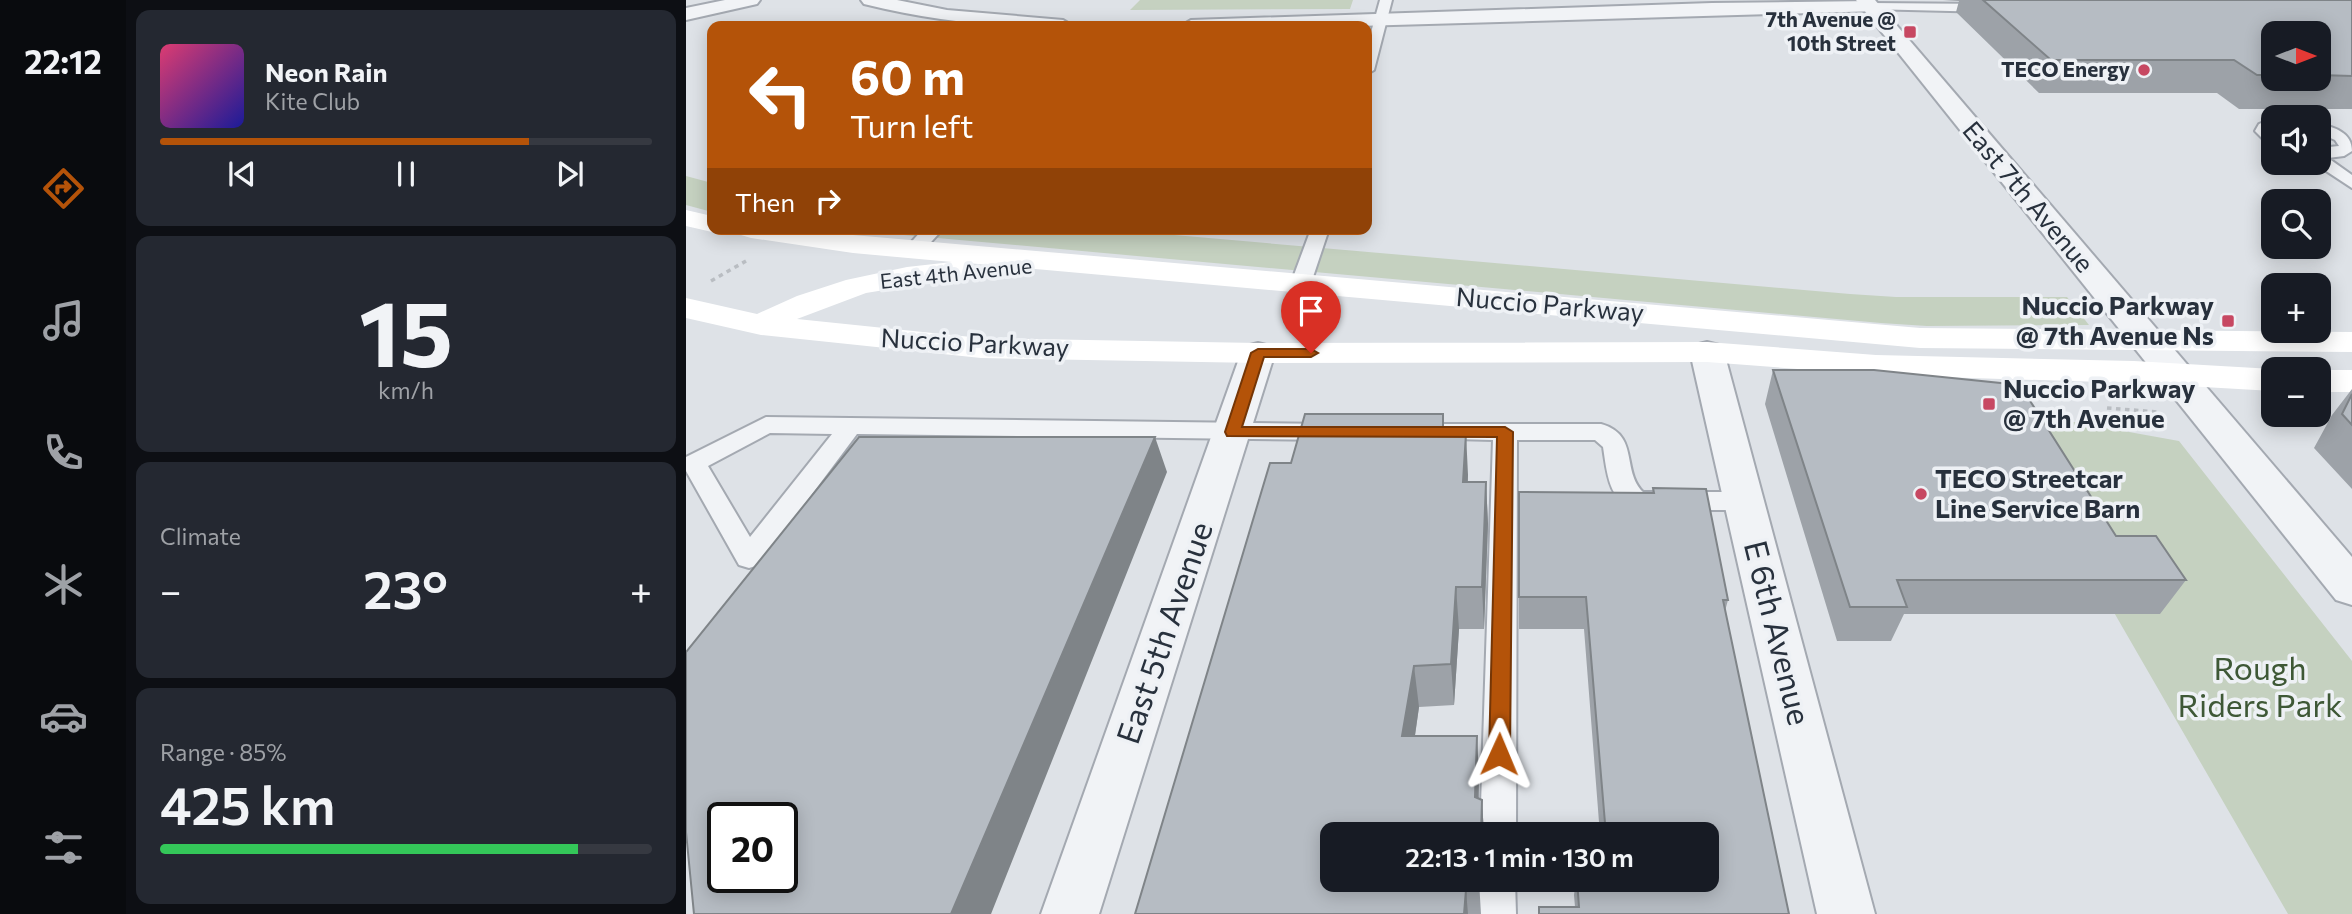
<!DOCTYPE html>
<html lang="en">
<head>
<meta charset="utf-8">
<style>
	:root { --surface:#171b24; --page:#242831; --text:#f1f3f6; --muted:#9ea1a6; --line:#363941; --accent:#b45309 }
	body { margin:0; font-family:Commissioner,sans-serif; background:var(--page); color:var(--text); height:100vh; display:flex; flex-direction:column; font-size:26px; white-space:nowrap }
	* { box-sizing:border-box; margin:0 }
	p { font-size:23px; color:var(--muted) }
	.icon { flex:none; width:38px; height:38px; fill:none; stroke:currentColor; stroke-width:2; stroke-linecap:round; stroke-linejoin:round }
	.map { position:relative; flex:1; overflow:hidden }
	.drawer { display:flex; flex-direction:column; gap:10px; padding:10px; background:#0d0f14; width:560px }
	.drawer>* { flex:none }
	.hud { position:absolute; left:21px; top:21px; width:665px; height:214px; border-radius:14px; box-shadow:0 4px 18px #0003; background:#b45309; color:#fff; overflow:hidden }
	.needle { width:46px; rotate:90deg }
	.controls { position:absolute; left:1575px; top:21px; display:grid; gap:14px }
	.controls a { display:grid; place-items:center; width:70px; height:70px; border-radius:14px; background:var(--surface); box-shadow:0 4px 18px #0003; font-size:35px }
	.speed { position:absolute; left:21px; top:802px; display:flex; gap:14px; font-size:35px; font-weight:700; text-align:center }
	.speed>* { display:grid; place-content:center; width:91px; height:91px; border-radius:50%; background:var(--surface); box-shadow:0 4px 18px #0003; line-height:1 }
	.speed .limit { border:4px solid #111; border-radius:10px; background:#fff; color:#111 }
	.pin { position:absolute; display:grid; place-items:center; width:60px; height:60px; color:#fff; margin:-72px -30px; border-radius:50% 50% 50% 0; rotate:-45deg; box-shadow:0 0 7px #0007 }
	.pin .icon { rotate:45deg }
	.me { position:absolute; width:77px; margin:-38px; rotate:1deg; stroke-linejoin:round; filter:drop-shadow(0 0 5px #0008) }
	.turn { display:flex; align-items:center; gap:24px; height:147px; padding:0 28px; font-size:32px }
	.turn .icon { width:91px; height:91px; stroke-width:2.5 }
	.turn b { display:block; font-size:49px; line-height:60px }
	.then { display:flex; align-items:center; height:66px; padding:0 28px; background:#0003; gap:14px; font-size:26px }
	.big { font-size:52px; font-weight:600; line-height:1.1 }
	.drawer .widget { flex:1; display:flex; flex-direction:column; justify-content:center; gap:10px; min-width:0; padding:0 24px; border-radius:14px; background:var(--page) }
	.drawer .dial { align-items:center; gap:0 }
	.dial b { font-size:91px; line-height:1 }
	.song { display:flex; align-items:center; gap:21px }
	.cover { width:84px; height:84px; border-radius:10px; background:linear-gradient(135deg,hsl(340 70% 55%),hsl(240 70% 35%)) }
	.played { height:7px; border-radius:4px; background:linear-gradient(90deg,var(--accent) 75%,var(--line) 75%) }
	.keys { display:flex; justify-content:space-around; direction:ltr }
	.heat { display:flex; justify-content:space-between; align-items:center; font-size:38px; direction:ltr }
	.charge { height:10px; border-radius:5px; background:linear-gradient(90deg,#34c759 85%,var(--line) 0) }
	.trip { position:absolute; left:634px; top:822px; width:399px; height:70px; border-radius:14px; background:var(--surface); box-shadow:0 4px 18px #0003; font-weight:600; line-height:70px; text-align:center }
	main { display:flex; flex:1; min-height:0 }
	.menu { display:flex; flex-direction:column; width:126px; justify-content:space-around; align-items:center; background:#090b0e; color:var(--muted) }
	.menu .icon { width:49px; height:49px }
	.menu .selected { color:var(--accent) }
	.menu b { font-size:32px; color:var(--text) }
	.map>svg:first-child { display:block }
</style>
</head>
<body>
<main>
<nav class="menu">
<b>22:12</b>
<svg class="icon selected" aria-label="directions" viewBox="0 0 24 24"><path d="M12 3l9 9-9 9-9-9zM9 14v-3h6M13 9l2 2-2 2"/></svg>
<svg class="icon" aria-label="music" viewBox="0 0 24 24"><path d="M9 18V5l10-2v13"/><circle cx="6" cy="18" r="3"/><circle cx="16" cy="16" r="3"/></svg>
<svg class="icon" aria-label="phone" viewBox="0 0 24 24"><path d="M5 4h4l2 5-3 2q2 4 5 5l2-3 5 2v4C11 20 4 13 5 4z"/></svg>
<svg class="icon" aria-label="climate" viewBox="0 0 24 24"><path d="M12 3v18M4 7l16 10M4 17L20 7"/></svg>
<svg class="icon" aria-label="car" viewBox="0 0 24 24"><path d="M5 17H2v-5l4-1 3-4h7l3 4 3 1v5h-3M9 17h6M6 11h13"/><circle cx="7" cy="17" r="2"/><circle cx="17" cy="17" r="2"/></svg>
<svg class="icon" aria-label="filters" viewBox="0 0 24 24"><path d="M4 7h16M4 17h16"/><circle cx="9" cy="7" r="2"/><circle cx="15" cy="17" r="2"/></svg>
</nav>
<section class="drawer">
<div class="widget">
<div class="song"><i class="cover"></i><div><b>Neon Rain</b><p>Kite Club</p></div></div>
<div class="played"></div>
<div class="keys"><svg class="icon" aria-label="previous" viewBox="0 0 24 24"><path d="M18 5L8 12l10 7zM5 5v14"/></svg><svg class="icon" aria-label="pause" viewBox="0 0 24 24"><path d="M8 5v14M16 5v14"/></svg><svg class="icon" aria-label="next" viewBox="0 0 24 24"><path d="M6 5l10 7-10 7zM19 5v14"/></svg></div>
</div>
<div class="widget dial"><b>15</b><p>km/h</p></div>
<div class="widget"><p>Climate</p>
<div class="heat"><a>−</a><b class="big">23°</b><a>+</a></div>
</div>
<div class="widget"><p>Range · 85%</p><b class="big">425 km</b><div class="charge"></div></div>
</section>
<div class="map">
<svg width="1666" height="914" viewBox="0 0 1666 914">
	<rect width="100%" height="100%" fill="#dee2e7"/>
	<path fill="#c5d1c0" d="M454,0H667L664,9L444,10Z
		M0,176L26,183V212L0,205Z
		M151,229H419L1164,294L1210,297H1381L1403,325L1241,326L1195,323Z
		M1310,408L1493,441L1666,661V914H1602Z"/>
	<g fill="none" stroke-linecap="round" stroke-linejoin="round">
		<defs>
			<path id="service" d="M694,0H706L688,70L681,74V47Z
				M1185,3L1305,4L1311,8L1305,12L1181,9V5Z
				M1587,118L1585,130L1587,146L1582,144L1569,131L1573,124Z
				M1633,124C1649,127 1666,133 1666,151L1658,156L1642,158L1666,175V188L1628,163H1633V148L1653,146L1649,140L1633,133Z
				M237,229H257L235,253H221L219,249Z
				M625,229H643L625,283L615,289L605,283Z
				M80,417L645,424L653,426L657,432L653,438L645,440L171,434L73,565L63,568L53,565L0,471V457ZM84,433L146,434L64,537L22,466Z
				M738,424H915C954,435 935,470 957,492H1058L1067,494L1071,501L1067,508L1058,510H951C922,502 921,472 917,447L909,440H831L830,835H794L807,440L730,438L726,432L730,426Z
				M793,880H829L830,914H792Z"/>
			<path id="minor" d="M39,0H74L71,4L0,20V8Z
				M175,0H211L261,10L377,20L387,26C316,29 247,21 178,4Z
				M1185,1L1194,7L1192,11L672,26H495L505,20L1026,3Z
				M1021,342L1033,345L1038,352L1189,914H1131L1004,352L1009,345Z
				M572,343L584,346L589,353L413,914H355L555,353L560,346Z"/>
			<path id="tertiary" d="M1170,0H1189L1666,557V605L1650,600Z"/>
		</defs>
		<use href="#service" stroke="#a4a9b1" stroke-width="4"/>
		<use href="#minor" stroke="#a4a9b1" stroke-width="4"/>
		<use href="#tertiary" stroke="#a4a9b1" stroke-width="4"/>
		<path stroke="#b9bdc2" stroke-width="3.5" stroke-dasharray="4.5 4.5" stroke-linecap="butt" d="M25,281L60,261
			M1421,408L1472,412"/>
		<use href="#service" fill="#f1f3f6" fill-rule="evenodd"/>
		<use href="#minor" fill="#f1f3f6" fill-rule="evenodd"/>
		<use href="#tertiary" fill="#f1f3f6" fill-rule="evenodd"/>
		<path fill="#fff" fill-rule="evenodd" d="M0,210L26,216V229H36L26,232L0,226Z
			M51,229H125L167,235L1234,328L1666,332V352L1234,348L281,263L288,270L284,276L180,293L111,319L295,338L572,343L1021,342L1190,355L1448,361L1587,369V391L1448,383L1190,375L1021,362L572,363L295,358L75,335L0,318V298L71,314L111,296L160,280L221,267L266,262L167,253L65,238L55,235Z
			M1633,370H1666V392H1633Z"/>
	</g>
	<path fill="#9da2a8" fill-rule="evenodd" d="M1257,0H1666V109H1553L1531,93H1353L1270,12L1273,1ZM1587,33H1633V79H1587Z
		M1087,370L1430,536L1500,580L1474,614H1218L1205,641H1151L1079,404Z
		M1666,389V489L1628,448L1646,415Z
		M758,432L782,475V482H800L802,524L798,629H773L768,705L733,707L729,736L793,776V798L796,800L798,835H646L793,881L795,914H449Z
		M967,488L1042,600L1039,611L1103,914L889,907L888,895L890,880H1020V835H914L898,629H833V492L966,493Z"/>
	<path fill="#7f8488" d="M780,433L782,475L779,524L777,482Z
		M469,437L481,472L305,914H265Z
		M800,482L802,524L798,629L796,587Z
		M770,587L773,629L768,705L765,664Z
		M728,666L733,707L723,776L716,736Z
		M791,736L793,776L791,835L789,797Z
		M796,800L798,835H795Z
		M780,890L782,914H778Z"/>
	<path fill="#b6bcc3" stroke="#7f8488" stroke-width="2" fill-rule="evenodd" d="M1297,0H1666V76L1633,75V33H1587V75H1571L1548,60H1365Z
		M1087,370H1188L1334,385L1430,536H1470L1500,580H1211L1221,607H1164Z
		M1666,394V425L1656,414Z
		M619,414H757V432L780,433L777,482H800L796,587H770L765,664L728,666L716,736H791L789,797L796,800L795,835H646V880H791L793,881V889L780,890L778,914H449L584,463H605Z
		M173,437H469L265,914H8L0,832V652ZM37,817H96V877H37Z
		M967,488L1020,489L1042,600H1037L1103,914H853V907H893L891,880H1020V835H920L900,597H833V492L968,493Z"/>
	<path fill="#b45309" stroke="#753606" stroke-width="2" d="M572,349H625L632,353L625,357H578L556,427H819L827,432L824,754L821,761L813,764L806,761L803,754L811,437L541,436L539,432L565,353Z"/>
	<g fill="#c74862" stroke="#eef1f5" stroke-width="2.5">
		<rect x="1217" y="25" width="14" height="14" rx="3.5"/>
		<circle cx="1458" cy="70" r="7"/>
		<rect x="1535" y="314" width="14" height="14" rx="3.5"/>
		<rect x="1296" y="397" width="14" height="14" rx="3.5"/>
		<circle cx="1235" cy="494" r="7"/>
	</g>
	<g text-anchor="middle" stroke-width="7" stroke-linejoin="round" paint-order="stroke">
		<g font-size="21" font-weight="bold" fill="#28313d" stroke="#eef1f5" text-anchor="end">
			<text x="1210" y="27">7th Avenue @<tspan x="1210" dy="24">10th Street</tspan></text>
			<text x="1444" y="77">TECO Energy</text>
		</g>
		<g font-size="21" fill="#28313d" stroke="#eef1f5">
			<text transform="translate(270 274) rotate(-6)" y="7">East 4th Avenue</text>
		</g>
		<g font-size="26" fill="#28313d" stroke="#eef1f5">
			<text transform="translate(1342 197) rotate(50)" y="9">East 7th Avenue</text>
			<text transform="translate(864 305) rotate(5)" y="9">Nuccio Parkway</text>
			<text transform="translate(289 343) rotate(3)" y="9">Nuccio Parkway</text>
		</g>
		<g font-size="26" font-weight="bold" fill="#28313d" stroke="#eef1f5" text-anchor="start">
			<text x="1528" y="315" text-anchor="end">Nuccio Parkway<tspan x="1528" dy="30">@ 7th Avenue Ns</tspan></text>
			<text x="1317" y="398">Nuccio Parkway<tspan x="1317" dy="30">@ 7th Avenue</tspan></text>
			<text x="1249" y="488">TECO Streetcar<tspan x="1249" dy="30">Line Service Barn</tspan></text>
		</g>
		<g font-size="32" fill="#28313d" stroke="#eef1f5">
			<text transform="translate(479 633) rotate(-71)" y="11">East 5th Avenue</text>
			<text transform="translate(1091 633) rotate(76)" y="11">E 6th Avenue</text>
		</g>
		<g font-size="32" fill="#3e5836" stroke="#eef1f5">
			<text x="1574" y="680">Rough<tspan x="1574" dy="37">Riders Park</tspan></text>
		</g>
	</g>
</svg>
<div class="controls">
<a><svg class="needle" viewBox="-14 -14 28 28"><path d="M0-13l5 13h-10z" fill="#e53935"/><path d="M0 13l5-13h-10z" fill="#9ea1a6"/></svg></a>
<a><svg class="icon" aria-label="sound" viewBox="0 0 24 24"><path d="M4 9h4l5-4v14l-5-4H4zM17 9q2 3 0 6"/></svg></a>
<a><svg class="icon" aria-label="search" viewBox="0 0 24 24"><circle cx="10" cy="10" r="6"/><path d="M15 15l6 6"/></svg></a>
<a>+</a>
<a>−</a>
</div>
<div class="speed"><div class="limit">20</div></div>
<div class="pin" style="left:625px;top:353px;background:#d93025"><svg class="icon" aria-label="arrive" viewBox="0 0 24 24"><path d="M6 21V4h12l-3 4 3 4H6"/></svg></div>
<svg class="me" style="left:813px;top:754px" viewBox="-20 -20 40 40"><path d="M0-17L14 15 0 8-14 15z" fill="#b45309" stroke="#fff" stroke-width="4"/></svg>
<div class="trip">22:13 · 1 min · 130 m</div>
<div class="hud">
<div class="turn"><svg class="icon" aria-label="left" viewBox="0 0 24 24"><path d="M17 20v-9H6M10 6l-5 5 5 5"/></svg><div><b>60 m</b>Turn left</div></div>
<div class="then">Then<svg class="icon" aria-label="right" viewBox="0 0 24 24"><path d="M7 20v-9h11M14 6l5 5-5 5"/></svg></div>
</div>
</div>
</main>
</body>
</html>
